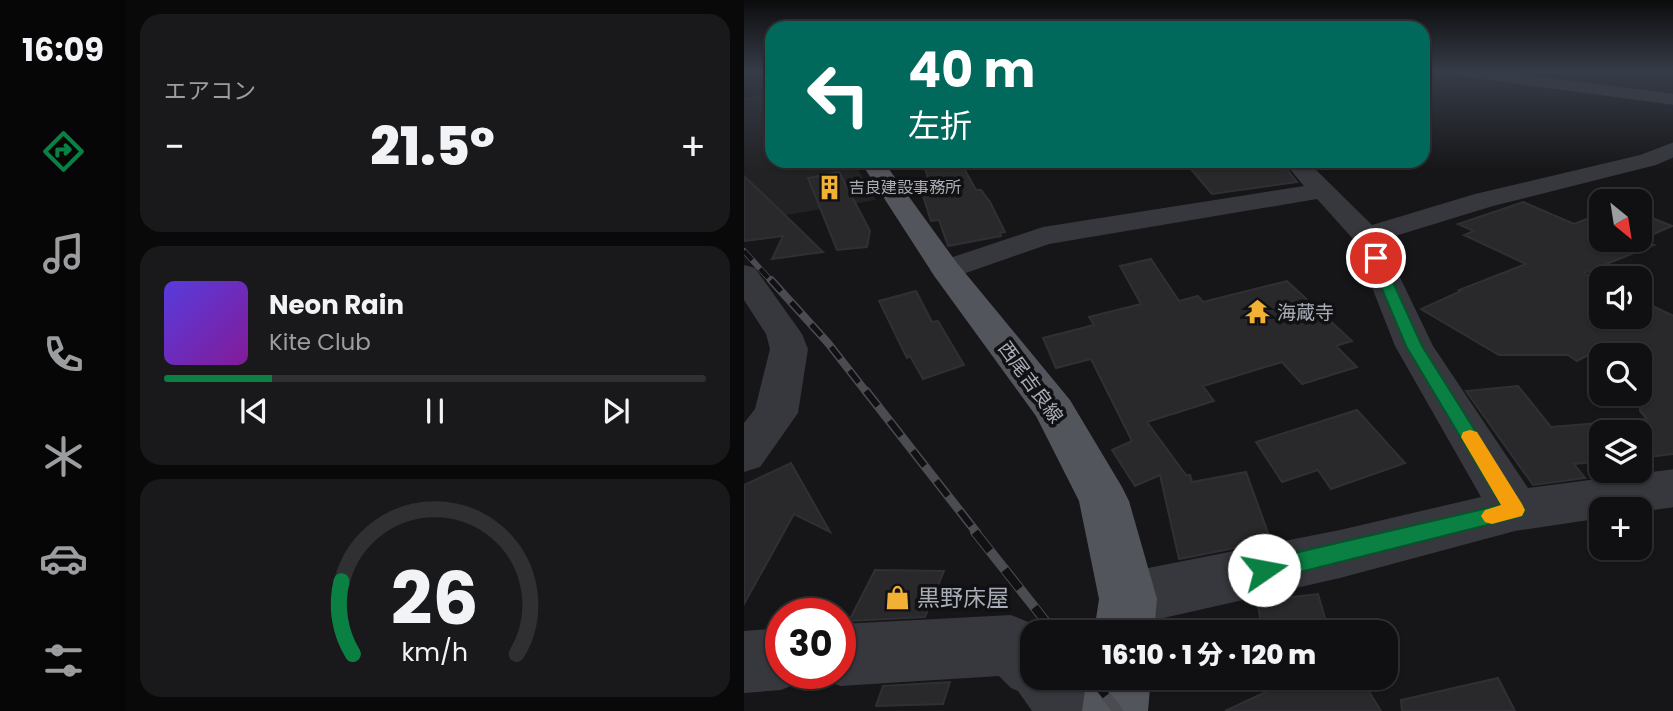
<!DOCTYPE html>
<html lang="ja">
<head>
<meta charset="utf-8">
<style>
	:root { --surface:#101012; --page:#19191b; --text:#f1f3f6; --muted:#9c9d9f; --line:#303032; --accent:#0b8043 }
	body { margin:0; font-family:Poppins,"Noto Sans JP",sans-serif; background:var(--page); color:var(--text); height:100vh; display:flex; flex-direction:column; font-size:26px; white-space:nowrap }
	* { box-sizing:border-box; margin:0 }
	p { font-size:23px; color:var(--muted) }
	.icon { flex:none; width:38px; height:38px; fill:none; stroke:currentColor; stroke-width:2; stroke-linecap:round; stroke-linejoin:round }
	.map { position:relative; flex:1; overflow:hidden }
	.sheet { display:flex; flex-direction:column; gap:14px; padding:14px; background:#09090a; width:618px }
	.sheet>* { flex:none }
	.guide { position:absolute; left:21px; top:21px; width:665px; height:147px; border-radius:21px; box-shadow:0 2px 5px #0004,0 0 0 2px var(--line); background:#00695c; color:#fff; overflow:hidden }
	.needle { width:46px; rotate:150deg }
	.tools { position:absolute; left:845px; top:189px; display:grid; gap:14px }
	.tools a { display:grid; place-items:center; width:63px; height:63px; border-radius:14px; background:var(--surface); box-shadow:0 2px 5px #0004,0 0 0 2px var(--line); font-size:35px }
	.speed { position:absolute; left:21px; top:598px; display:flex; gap:14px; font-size:35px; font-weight:700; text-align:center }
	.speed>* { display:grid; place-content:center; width:91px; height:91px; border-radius:50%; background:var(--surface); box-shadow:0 2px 5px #0004,0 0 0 2px var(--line); line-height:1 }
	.speed .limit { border:10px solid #d22; background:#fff; color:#111 }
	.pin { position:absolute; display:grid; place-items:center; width:60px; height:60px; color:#fff; margin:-30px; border:4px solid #fff; border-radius:50%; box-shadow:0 2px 7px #0007 }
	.me { position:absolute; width:77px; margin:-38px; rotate:78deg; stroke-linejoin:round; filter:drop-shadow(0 0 5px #0008) }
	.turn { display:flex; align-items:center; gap:24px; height:147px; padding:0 28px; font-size:32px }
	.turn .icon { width:91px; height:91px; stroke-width:2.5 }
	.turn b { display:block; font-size:49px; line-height:60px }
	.big { font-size:52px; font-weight:800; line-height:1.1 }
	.sheet .widget { flex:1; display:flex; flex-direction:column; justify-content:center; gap:10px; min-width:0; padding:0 24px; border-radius:21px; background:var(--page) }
	.sheet .dial { align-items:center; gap:0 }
	.dial svg { height:182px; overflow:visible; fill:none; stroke:var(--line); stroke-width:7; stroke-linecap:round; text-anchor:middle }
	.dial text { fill:var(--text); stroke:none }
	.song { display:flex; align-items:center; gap:21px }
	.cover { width:84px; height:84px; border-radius:10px; background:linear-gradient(135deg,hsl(250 70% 55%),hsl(290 70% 35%)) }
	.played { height:7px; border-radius:4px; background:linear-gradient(90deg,var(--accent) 20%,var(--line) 20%) }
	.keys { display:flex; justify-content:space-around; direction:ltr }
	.heat { display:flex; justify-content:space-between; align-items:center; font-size:38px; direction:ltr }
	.trip { position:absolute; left:276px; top:620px; width:378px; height:70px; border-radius:21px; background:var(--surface); box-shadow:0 2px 5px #0004,0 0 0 2px var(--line); font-weight:800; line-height:70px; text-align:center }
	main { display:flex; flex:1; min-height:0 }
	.dock { display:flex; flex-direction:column; width:126px; justify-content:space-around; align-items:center; background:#060607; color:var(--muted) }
	.dock .icon { width:49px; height:49px }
	.dock .on { color:var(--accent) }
	.dock b { font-size:32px; color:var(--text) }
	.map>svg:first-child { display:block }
</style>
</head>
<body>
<main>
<nav class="dock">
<b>16:09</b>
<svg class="icon on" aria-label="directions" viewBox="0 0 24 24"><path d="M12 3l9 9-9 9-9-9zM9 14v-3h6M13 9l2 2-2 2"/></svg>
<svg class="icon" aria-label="music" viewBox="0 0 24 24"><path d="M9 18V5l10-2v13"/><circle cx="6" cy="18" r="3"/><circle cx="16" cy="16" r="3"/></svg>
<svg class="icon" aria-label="phone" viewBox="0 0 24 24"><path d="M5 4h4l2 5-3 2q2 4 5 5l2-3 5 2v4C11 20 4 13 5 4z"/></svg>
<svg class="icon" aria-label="climate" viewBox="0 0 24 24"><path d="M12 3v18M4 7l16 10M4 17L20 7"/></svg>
<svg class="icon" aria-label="car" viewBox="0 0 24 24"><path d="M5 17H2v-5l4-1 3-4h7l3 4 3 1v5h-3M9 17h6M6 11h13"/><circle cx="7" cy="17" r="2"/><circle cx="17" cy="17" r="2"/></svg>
<svg class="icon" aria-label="filters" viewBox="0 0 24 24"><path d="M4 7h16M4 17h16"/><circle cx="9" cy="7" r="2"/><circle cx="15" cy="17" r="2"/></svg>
</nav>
<section class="sheet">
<div class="widget"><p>エアコン</p>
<div class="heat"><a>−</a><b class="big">21.5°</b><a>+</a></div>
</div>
<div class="widget">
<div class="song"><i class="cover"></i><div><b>Neon Rain</b><p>Kite Club</p></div></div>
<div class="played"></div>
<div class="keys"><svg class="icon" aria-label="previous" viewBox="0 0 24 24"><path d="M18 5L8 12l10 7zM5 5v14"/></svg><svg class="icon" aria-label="pause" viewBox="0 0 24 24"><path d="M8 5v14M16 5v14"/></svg><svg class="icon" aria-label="next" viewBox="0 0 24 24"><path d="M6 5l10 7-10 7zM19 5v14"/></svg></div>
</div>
<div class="widget dial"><svg viewBox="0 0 100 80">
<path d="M14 69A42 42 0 1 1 86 69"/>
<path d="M14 69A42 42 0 0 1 9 37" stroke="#0b8043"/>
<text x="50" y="56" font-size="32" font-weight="700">26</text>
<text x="50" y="72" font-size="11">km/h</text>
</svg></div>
</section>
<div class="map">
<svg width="930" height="711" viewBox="0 0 930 711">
	<rect width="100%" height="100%" fill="#161618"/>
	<path fill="#222225" d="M28,93V161H109L132,200L0,222V98Z"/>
	<path fill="#29292c" stroke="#303034" stroke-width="2" d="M440,161H536L553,182L468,194Z
		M217,163L232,190H237L246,202L261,232L256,233L257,236L204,246L195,220L187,221L174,180L184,178L181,169Z
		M95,172L126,231L123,247L93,250L64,178Z
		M0,176L46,220L79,252L28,259L39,236L0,241Z
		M779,202L830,224L858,213V240H896L910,245L840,273L858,282V317H896V300L930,316V454L896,458V432H858V461L830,464L841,478L789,485L722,391L774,386L807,427L903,419L896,411V355H844L833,361L824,355H755L677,309L717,291L715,290L782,264L720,235L730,231L714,224Z
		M896,213L928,226L896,240Z
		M407,259L435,301L454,296L459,302L543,281L608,341L592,346L613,367L558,384L538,362L459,386L470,401L403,422L442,475H446L448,482L502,472L527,541L435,559L416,475L391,486L368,450L388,441L347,359L312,368L299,338L350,325L345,317L397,304L376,266Z
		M172,291L188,322L194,321L220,365L179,379L166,356L163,358L135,301Z
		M613,410L661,463L587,489L574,470L538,482L512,442Z
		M47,463L86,532L50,514L0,604V485Z
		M131,570L200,571L181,617L105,621Z
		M574,594L585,632H519L513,601Z
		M554,677H616L637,711H481Z
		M754,678L771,711H658L657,700Z
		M206,682L199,704L132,706L139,686Z"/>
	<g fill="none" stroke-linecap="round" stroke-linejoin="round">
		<path fill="#37383d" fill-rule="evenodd" d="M715,72H758L930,94V105L723,77Z
			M930,142V157L912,165L749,206L638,240L689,346L784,488L930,469V507L896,512V509H858V518L771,531L596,578L384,626L364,618L355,599L364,580L384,572L596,530L737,497L651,346L609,239L573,199L305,244L202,280L191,277L186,270L191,263L299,227L560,186L539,161H563L628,225L731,194L896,155Z
			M0,265L11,268L58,334L64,349L54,413L16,467L0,472V423L11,409L26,349L22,334L0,300Z
			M267,615L289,624L298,632H289V677H347L358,687L367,711H288L274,691L267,688L255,676L96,686L74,677L73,674H96V624Z
			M37,628V674H62L59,681L37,690L0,693V631Z"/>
		<path fill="#53555c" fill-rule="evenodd" d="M116,161H139L213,263L326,400L378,487L385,501L413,599L410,632H350L355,599L335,501L292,416L191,277Z
			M343,677H407L404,711H338Z"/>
		<defs>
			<path id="rail-far3" d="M0,251L28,282"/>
			<path id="rail-far2" d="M27,280L84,343L123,393"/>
			<path id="rail-far1" d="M122,391L233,533"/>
			<path id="rail" d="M231,532L310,632
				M347,677L374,711"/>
		</defs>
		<use href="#rail-far3" stroke="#4a4c52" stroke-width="6"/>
		<use href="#rail-far2" stroke="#4a4c52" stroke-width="8"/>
		<use href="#rail-far1" stroke="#4a4c52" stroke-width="9"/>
		<use href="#rail" stroke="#4a4c52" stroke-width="10"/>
		<use href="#rail-far3" stroke="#111113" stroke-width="4.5" stroke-dasharray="12" stroke-linecap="butt"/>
		<use href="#rail-far2" stroke="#111113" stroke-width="5" stroke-dasharray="15" stroke-linecap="butt"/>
		<use href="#rail-far1" stroke="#111113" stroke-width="6" stroke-dasharray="19" stroke-linecap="butt"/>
		<use href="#rail" stroke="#111113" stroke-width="8" stroke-dasharray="24" stroke-linecap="butt"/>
	</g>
	<linearGradient id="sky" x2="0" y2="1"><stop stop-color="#0c0c0d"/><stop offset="0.42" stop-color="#363c48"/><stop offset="1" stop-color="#363c48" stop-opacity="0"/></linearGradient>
	<rect width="930" height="171" fill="url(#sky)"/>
	<path fill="#0b8043" stroke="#07532c" stroke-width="2" d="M632,254L638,258L678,346L781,510L778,516L771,518L520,581L512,578L509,570L512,563L520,560L757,505L662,346L625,258Z"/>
	<path fill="#f59e0b" d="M726,430L733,432L778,504L781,510L778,516L748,524L741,522L737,516L741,510L757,505L717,437L719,432Z"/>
	<defs>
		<symbol id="building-bare" viewBox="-9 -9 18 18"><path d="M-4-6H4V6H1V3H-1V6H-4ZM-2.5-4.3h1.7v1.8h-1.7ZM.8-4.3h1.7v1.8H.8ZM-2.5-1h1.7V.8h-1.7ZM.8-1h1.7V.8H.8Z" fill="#f2b134" stroke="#111113" stroke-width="2.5" paint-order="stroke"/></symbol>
		<symbol id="temple-bare" viewBox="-9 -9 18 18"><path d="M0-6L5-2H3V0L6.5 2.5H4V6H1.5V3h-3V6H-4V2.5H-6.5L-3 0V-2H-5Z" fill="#f2b134" stroke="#111113" stroke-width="2.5" paint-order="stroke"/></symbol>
		<symbol id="shop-bare" viewBox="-9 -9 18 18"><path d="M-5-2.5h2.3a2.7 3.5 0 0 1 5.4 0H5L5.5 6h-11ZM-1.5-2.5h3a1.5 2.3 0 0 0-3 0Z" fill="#f2b134" stroke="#111113" stroke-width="2.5" paint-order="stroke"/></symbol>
	</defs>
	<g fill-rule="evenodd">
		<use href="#building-bare" x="68" y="170" width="35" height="35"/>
		<use href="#temple-bare" x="496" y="294" width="35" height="35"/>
		<use href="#shop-bare" x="136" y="580" width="35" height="35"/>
	</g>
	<g text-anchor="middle" stroke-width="7" stroke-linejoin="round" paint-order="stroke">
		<g font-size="16" fill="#a8adb8" stroke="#111113" text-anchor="start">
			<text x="105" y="193">吉良建設事務所</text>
		</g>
		<g font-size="19" fill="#a8adb8" stroke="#111113" text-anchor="start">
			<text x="533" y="319">海蔵寺</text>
		</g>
		<g font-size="19" fill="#a8adb8" stroke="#111113">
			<text transform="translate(287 382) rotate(54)" y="7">西尾吉良線</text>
		</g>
		<g font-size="23" fill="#a8adb8" stroke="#111113" text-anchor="start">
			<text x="173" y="606">黒野床屋</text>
		</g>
	</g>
</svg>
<div class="tools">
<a><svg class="needle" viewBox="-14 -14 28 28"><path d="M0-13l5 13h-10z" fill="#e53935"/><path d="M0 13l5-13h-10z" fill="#9c9d9f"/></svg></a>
<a><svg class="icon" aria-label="sound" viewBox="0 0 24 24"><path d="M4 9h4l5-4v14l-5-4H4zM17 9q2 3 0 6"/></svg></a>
<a><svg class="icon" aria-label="search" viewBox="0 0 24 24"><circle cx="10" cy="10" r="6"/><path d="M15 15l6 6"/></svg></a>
<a><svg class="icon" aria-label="layers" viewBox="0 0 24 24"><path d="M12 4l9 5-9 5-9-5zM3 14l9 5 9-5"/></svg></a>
<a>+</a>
</div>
<div class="speed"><div class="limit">30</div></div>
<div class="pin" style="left:632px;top:258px;background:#d93025"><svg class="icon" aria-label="arrive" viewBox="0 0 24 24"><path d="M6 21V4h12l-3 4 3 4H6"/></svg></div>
<svg class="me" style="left:520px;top:570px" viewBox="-20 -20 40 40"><circle r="19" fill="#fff"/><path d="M0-13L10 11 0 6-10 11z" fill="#0b8043"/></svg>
<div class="trip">16:10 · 1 分 · 120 m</div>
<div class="guide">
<div class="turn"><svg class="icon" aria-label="left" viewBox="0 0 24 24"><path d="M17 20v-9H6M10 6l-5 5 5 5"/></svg><div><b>40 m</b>左折</div></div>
</div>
</div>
</main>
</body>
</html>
